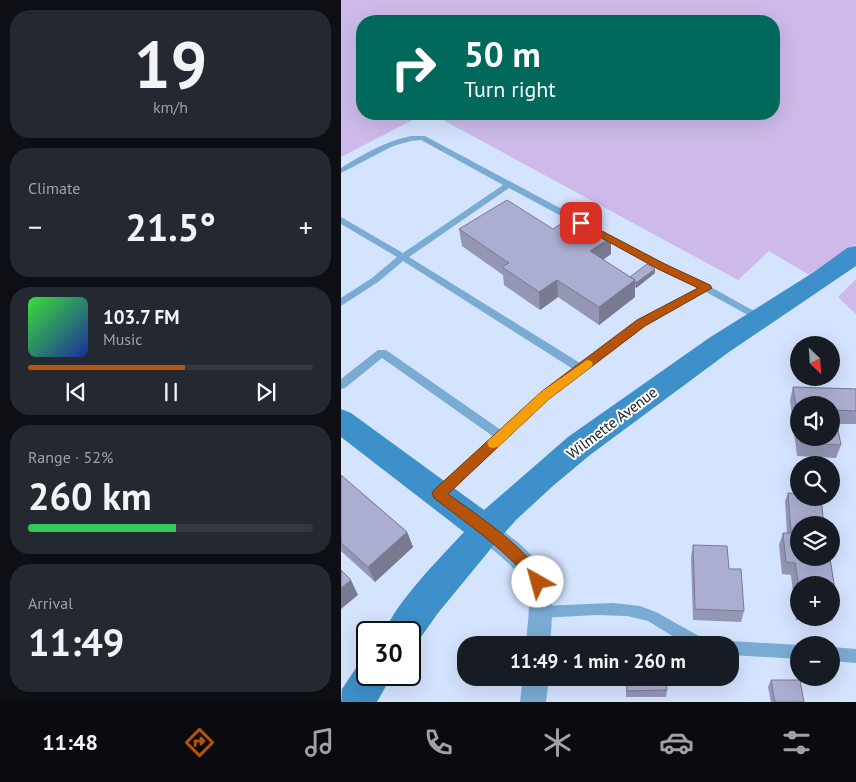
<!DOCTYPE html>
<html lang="en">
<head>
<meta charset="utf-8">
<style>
	:root { --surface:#171b24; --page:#242831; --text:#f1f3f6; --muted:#9ea1a6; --line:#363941; --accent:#b45309 }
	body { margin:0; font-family:"PT Sans",sans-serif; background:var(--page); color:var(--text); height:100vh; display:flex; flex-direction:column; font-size:19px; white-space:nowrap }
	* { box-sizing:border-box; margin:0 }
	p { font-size:16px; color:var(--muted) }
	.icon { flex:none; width:28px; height:28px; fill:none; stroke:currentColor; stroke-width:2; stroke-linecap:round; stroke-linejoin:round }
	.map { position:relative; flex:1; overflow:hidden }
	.panel { display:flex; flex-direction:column; gap:10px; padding:10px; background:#0d0f14; width:341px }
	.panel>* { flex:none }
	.hud { position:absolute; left:15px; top:15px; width:424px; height:105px; border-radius:20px; box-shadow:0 5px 20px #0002; background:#00695c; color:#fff; overflow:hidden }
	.needle { width:32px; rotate:155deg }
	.buttons { position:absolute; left:449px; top:336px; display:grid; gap:10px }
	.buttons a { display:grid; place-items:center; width:50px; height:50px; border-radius:50%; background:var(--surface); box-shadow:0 5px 20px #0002; font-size:25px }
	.speed { position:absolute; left:15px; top:621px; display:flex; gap:10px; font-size:25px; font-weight:700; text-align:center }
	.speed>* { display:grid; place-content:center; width:65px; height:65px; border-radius:50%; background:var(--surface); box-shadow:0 5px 20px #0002; line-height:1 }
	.speed .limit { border:2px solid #111; border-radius:8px; background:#fff; color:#111 }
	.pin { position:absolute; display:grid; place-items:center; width:42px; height:42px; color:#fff; margin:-21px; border-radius:10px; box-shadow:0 2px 8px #0006 }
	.me { position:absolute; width:55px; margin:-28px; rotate:322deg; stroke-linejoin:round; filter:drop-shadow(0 0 4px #0008) }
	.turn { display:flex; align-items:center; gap:18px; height:105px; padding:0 25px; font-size:22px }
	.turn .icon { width:65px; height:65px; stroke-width:2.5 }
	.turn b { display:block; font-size:35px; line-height:42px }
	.big { font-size:38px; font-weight:600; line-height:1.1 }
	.panel .card { flex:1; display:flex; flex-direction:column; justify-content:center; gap:8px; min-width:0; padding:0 18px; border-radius:20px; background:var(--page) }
	.panel .dial { align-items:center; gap:0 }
	.dial b { font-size:65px; line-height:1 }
	.song { display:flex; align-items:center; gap:15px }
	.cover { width:60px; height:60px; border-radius:8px; background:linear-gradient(135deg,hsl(120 70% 55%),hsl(230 70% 35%)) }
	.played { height:5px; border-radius:2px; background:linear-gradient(90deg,var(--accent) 55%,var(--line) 55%) }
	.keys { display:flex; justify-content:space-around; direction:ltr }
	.heat { display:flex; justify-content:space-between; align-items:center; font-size:28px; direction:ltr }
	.charge { height:8px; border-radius:4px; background:linear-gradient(90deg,#34c759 52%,var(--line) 0) }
	.trip { position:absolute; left:116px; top:636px; width:282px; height:50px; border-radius:20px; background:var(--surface); box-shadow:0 5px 20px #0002; font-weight:600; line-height:50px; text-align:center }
	.dock { display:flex; height:80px; justify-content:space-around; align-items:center; background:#090b0e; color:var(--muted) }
	.dock .icon { width:35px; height:35px }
	.dock .current { color:var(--accent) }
	.dock b { font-size:22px; color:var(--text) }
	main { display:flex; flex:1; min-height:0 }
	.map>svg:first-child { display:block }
</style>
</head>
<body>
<main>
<section class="panel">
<div class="card dial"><b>19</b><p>km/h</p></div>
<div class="card"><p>Climate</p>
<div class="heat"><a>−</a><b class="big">21.5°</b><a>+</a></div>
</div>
<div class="card">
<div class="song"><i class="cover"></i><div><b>103.7 FM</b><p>Music</p></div></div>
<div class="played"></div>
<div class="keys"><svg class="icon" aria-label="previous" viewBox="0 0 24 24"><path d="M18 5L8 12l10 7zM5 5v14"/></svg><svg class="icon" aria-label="pause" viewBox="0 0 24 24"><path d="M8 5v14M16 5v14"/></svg><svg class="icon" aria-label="next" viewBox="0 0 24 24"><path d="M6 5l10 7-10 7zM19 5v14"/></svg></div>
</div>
<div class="card"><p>Range · 52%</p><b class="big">260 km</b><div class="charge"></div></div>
<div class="card"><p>Arrival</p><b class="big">11:49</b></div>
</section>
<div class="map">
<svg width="515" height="702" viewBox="0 0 515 702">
	<rect width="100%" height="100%" fill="#d4e3fe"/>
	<path fill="#cdbaea" d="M0,0H515V244L470,276L428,251L397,280L91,114H432V21H21V114H83L0,157Z
		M515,279V314L497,297Z"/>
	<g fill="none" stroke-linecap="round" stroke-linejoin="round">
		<path fill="#7aacd3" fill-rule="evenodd" d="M70,136H84L243,221L244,223L243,225H237L168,188L68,257L239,363L297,321L357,288L318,269L256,235L255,233L256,231L259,230L324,265L368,286L422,316L424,318L419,321L416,320L365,292L303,325L208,398L104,497L100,498L96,497L94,493L96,489L153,437L41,358L4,388L0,389V379L37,350H45L160,430L200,392L232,369L62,261L37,282L0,306V298L31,278L56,257L0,224V217L62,253L162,185L80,140L70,141L52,146L0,173V168C23,154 44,141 70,136Z
			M272,603L299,606L315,612L365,640L367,645H346L307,621L286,616L256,615L199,618L194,616L193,612L194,608L199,606Z
			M390,641L458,645V659L390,655V645H385Z
			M490,647L515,649V663L490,661Z"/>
		<path fill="#7aacd3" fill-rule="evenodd" d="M145,520C156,524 164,533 174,540C215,574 213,596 209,645H185C188,600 196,587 158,555C149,547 139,541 134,530L137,523Z
			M182,678H208L205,702H179Z"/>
		<path fill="#3d90c9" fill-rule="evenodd" d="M515,246V266L388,352L249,455L213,485L176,519L157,540L97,613L75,644L69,647V632H44C53,604 101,556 123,532L0,437V409L10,413L143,510L227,437L368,338L473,272L506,248Z
			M26,659V675H51L36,702H0L1,689L19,662Z"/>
	</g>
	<path fill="#9496b4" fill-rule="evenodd" d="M118,229H212L270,254L262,260L289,277L314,269V273L295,288L294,287V297L258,325L217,297L199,310L163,285L162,275L121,246Z
		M452,387L515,389V424H496L500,445L495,458L456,456L449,400ZM458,405L490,438H458Z
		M0,475L66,532L72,547L34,582L0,551Z
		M447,493L458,494V498H480L483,525H458V558H489L497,610L491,621L455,620L450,575L441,574L438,545L442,533H446L444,501ZM458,585H490V618H458Z
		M352,545L388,569L403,611L400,622L352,620L350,557Z
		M285,678H325L326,690L325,697H285Z
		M430,680L463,702H430L427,687Z"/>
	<path fill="#787a92" d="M270,237V254L249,269V251Z
		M314,269V273L295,288V283Z
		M216,280L217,297L199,310L198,292Z
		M294,280V297L258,325V307Z
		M66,532L72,547L34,582L27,567Z
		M10,580L17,595L0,609V588Z"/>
	<path fill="#acaed1" stroke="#787a92" d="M166,200L212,229L234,215L270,237L249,251L294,280L258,307L216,280L198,292L161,267L168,263L118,229Z
		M306,264L314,269L295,283L294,282V280L289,277Z
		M452,387L515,389V411L493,410L500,445L460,443L459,438H490V405H458V425Z
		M0,475L66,532L27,567L0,543Z
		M447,493L458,494V498H480L483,525H458V532L450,531Z
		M442,533H458V558H489L497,610H490V585H458V588L454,563L445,562Z
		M352,545L386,546L388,569H400L403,611L354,609Z
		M0,570L10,580L0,588Z
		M284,637H322L323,645H284Z
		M285,678H325L326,690L286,691Z
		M430,680H459L463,702H434Z"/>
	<path fill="#b45309" stroke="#753606" d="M240,220L324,264L369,285L371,288L304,326L208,399L107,494C136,515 190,550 204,582L202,587L197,589L192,587C178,559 120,519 93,498L91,494L93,490L200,392L296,320L357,288L317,269L237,225V221Z"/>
	<path fill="#f59e0b" d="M246,360L250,361L252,364L250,367L208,399L157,447L152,448L148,447L146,443L148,440L200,392Z"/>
	<g text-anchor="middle" stroke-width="4" stroke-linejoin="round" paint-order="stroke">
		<g font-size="15" fill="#101622" stroke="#fff">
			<text transform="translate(271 423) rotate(-37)" y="5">Wilmette Avenue</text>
		</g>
	</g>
</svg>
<div class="buttons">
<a><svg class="needle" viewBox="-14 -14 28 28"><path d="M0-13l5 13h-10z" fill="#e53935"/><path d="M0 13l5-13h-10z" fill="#9ea1a6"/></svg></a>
<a><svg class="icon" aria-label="sound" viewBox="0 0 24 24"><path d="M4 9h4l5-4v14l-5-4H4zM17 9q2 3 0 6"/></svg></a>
<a><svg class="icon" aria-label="search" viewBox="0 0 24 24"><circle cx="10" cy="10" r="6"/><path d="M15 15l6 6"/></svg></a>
<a><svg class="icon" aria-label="layers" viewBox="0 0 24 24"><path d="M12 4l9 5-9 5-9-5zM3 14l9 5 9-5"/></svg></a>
<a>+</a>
<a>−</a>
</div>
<div class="speed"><div class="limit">30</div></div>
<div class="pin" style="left:240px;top:223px;background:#d93025"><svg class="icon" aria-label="arrive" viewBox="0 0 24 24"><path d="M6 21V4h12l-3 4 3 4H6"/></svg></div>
<svg class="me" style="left:197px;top:582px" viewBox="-20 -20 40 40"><circle r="19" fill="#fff"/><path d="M0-13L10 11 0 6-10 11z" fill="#b45309"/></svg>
<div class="trip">11:49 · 1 min · 260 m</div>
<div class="hud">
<div class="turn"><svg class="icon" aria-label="right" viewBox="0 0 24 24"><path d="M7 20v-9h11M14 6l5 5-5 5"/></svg><div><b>50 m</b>Turn right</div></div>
</div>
</div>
</main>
<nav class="dock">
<b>11:48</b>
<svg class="icon current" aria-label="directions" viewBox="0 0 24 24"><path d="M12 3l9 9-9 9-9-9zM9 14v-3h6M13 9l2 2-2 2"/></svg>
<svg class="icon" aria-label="music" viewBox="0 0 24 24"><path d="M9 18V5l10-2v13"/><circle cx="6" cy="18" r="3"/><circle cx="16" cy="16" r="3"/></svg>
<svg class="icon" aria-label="phone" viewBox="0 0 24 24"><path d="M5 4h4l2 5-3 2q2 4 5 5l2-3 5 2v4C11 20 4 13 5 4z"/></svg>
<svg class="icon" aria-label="climate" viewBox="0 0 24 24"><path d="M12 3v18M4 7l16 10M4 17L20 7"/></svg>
<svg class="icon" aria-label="car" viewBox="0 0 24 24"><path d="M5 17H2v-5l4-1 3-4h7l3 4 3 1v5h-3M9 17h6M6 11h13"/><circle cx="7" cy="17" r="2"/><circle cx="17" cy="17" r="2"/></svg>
<svg class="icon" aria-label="filters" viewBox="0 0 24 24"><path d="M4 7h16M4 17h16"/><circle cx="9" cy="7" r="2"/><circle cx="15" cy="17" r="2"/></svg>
</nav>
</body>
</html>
